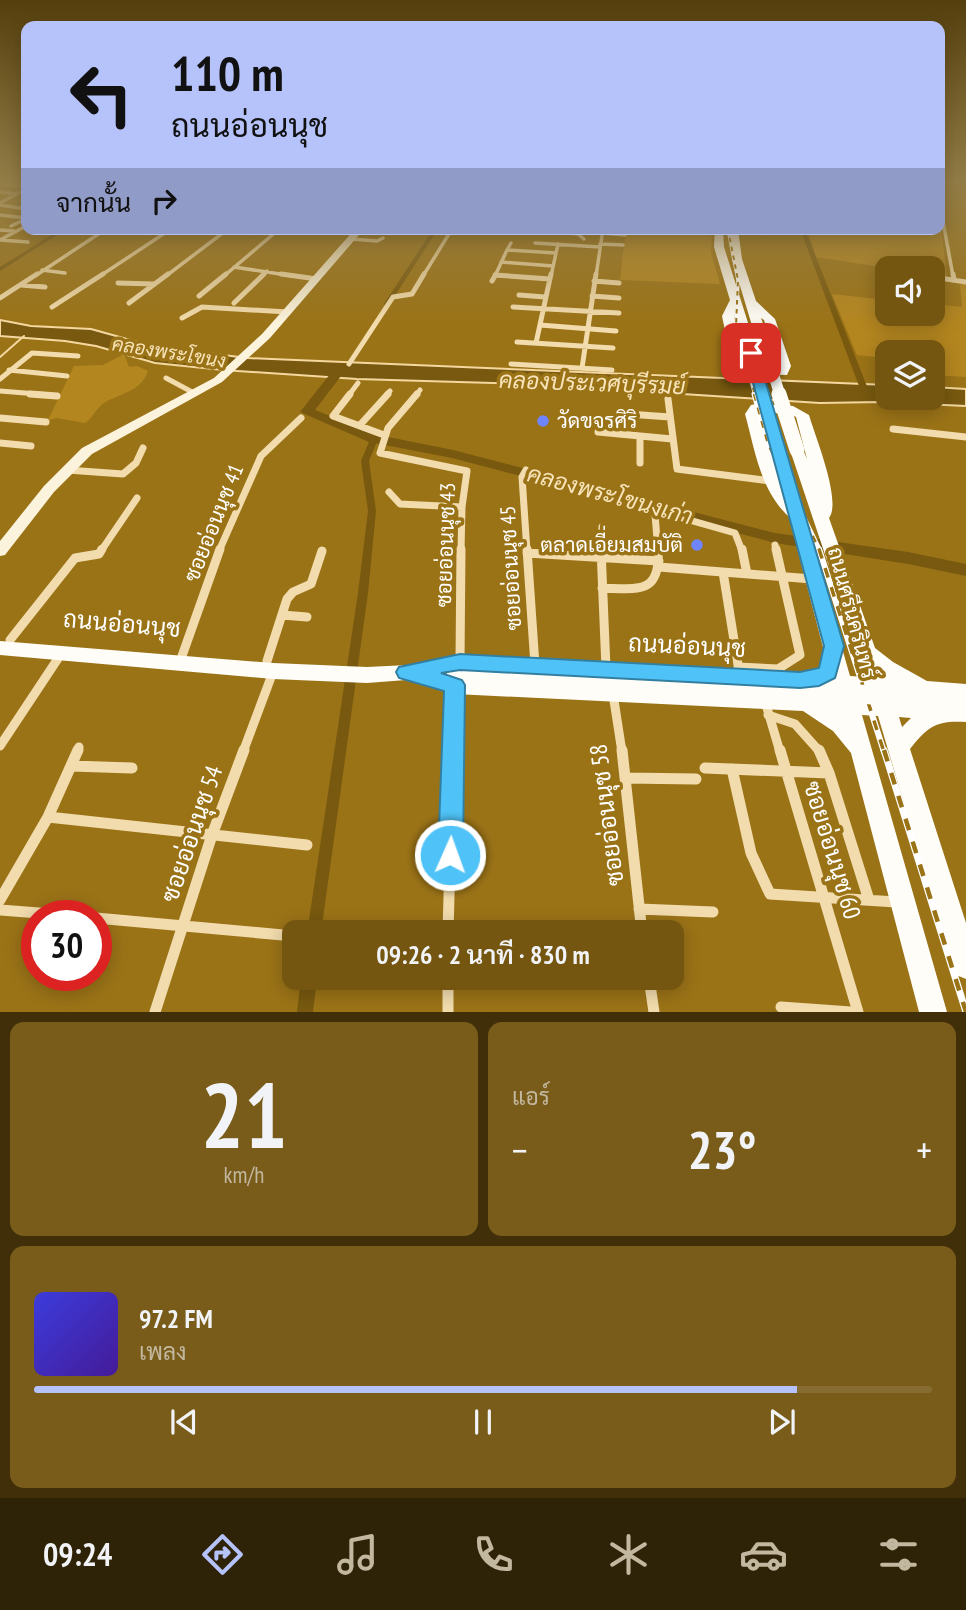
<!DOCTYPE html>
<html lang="th">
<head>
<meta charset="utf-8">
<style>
	:root { --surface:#745611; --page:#795c1a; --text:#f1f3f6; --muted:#c2b79f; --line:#866c31; --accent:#b6c2fa }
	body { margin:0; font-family:"PT Sans Narrow",Sarabun,sans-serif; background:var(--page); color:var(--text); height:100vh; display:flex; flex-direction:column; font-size:26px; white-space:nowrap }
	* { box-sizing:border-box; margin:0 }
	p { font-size:23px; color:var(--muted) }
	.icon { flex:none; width:38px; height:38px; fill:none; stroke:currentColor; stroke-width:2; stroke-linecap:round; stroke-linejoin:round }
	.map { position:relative; height:1012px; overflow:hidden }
	.details { display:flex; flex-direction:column; gap:10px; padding:10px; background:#402f09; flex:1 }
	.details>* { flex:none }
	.hud { position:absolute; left:21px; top:21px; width:924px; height:214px; border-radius:14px; box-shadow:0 4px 18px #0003; background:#b6c2fa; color:#111; overflow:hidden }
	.fabs { position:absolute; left:875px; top:256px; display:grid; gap:14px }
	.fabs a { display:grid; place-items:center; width:70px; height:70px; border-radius:14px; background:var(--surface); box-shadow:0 4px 18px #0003; font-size:35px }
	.speed { position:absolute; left:21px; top:900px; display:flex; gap:14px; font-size:35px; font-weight:700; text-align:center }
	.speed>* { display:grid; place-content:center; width:91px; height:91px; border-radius:50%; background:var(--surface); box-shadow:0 4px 18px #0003; line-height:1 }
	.speed .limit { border:10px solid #d22; background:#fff; color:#111 }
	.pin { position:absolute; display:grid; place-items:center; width:60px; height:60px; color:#fff; margin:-30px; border-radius:14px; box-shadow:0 4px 10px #0006 }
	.me { position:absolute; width:77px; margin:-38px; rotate:2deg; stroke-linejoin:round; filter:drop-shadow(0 0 5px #0008) }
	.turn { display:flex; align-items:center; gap:24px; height:147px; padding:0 35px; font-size:32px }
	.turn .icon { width:91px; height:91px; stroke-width:2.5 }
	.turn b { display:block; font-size:49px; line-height:60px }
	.then { display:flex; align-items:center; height:66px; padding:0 35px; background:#0003; gap:14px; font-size:26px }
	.big { font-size:52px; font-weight:600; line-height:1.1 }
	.details .tile { flex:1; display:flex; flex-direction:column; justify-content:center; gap:10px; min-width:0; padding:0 24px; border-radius:14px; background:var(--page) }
	.details .dial { align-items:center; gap:0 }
	.dial b { font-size:91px; line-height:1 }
	.song { display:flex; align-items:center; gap:21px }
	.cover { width:84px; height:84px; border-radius:10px; background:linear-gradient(135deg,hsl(240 70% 55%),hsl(260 70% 35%)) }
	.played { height:7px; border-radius:4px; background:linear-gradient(90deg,var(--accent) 85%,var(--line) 85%) }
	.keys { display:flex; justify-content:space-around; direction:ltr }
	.heat { display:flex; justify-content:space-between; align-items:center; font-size:38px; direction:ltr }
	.details .tiles { flex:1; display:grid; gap:10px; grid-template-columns:1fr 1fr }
	.tile:last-child { grid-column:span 2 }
	.trip { position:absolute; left:282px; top:920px; width:402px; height:70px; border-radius:14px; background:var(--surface); box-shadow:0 4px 18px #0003; font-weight:600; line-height:70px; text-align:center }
	.tab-bar { display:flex; height:112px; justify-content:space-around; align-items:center; background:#2e2207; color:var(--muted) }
	.tab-bar .icon { width:49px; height:49px }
	.tab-bar .selected { color:var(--accent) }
	.tab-bar b { font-size:32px; color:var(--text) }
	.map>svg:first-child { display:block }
</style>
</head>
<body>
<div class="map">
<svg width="966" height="1012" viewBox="0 0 966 1012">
	<rect width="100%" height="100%" fill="#9b7317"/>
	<path fill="#b48620" d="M940,218L947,278L933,275V268H887L816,257L807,229H940Z
		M626,229H712L711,252L720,284L620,280Z
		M960,284H966V377L933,375V352H887V364L883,358L857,355L832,294L887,300V313H933V304L962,307Z
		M124,354L129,367L137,366L148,371C141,392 120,393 104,403C96,408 93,418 85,423L57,418L48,420L74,366L103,365Z"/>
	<path fill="#78590f" stroke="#f4d8a0" stroke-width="2" d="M0,320L31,326L91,329L152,346L247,358L887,385V397H933V387L966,389V406L880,402L820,403L528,384L357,379L223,370L155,363L96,346L65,341L0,336Z"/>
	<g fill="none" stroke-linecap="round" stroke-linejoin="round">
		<path stroke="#f4d8a0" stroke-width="2" d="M0,357L24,336"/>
		<path fill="#78590f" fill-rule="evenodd" d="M958,182H962L966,187V191Z
			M61,229H67L0,271V267Z
			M433,229H438L389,305H385L384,304Z
			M800,229H805L870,394L869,396H863L862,394Z
			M371,437H374L378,439L369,461L376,511L368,593L321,933H307L358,593L368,511L361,461Z
			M301,978H317L313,1012H297Z"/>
		<path fill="#78590f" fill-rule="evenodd" d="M338,368L344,372L315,410L378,435L453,450L775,533L908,552L966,564V576L908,564L775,543L452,458L369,442L300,412L334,369Z"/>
		<path stroke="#f2dcad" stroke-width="3.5" d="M0,184L26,186
			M0,192L17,194
			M0,203L26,189
			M0,205L26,209
			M940,205L953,276
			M0,215L26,218
			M11,226L26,219
			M532,229L578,234L584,239
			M0,230L14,231
			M602,233L625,235
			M352,239L377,241L383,238
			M0,240L26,226
			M1,240L28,242
			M511,243L507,250L556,253
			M535,243L600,247
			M600,244L623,245
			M501,262L553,266
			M234,267L293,276
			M42,270L65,273
			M495,275L502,276
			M35,276L106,229
			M100,276L171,229
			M166,276L228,229
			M224,276L277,231
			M262,276L267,271
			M423,276L452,229
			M495,276L507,250
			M551,276L558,244
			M596,276L603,229"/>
		<path stroke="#f2dcad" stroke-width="5" d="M281,274L317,279
			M953,274L954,280
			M495,275L550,279
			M933,277L966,282
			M492,281L496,274
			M594,281L619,283
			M118,283L154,284
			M21,285L45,287
			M519,295L545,297
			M199,296L226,274
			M592,296L619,298
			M0,298L37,274
			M129,303L168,274
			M234,303L264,274
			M52,307L103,274
			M513,307L619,313
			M182,318L202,307L288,312
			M540,325L616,331
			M517,342L613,348
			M536,343L551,274
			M349,364L393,297L412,294L424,274
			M511,364L612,370
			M582,368L596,274
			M9,370L67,376
			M166,378L194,393
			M0,379L32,353L78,356
			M0,391L50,395
			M349,395L358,383
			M386,395L390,391
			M416,395L420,390"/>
		<path stroke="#f2dcad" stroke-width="7" d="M30,394L57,396
			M350,394L333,416L384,435
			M417,394L388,428L380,453L467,471L462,507L461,551
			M668,399L677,469L771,481
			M627,414L670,417
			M0,418L46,422
			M360,425L388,394
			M893,429L966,437
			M598,432L672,439
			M640,437V463
			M0,443L31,446
			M67,470L123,474L136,463L143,448
			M526,470L522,477L527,551
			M389,492L400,504L462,507
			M775,545L776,551
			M101,551L137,498
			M219,551L261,456L301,418
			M600,551L602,527
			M658,551L655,515L661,512L735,533L742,551"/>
		<path stroke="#f2dcad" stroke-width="9" d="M527,549L535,665
			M601,549L606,668
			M742,549L747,574
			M527,553L659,561
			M659,567L812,579
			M723,572L739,671
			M602,588C638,589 661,595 658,549
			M282,615L307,617
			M10,640L75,558L99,554L102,549
			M182,656L220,549
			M267,661L287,599L293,592L311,584L322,551
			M460,661L461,549
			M738,667L778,669L800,655L776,549
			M613,694L622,752
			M765,701L780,752
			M768,715L795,724L820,752
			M0,746L61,654
			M77,752L79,747
			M243,752L273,672
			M453,752L455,686"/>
		<path stroke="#f2dcad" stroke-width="11" d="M622,750L642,933
			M780,750L858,1012
			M819,750L829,773L869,900
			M71,766L132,768
			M705,768L829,773
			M732,769L751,853L770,894L896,902
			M626,778L696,779
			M48,817L307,845
			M0,900L48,817L78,750
			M639,909L713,912
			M0,910L65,915
			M96,918L294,936
			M448,933L453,750
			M448,978V1012
			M649,978L654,1012
			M781,1007L851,1012
			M155,1012L212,835L244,750"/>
		<path fill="#fcf3dc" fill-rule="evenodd" d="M355,229H364L270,338L222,382L92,454L54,492L5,555L0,556V541L44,486L82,448L214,378L262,334Z"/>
		<path fill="#fffdf8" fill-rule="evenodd" d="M715,229H723L724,247L750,329L740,331L734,315L744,366H779L764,320L761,318L765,329L763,331L753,329L732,259L730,229H738L742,259L756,301L775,319L791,366L787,375L739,373L733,369L722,316L730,300L714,247Z
			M756,404L793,406L809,415C815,436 842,501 829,518L875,648L893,662L927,681L966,684V700L892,695L894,700L966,704V722C937,720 928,726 910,749L966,923V979L956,975L952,965L878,716L862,715L947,1012H919L851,753L833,731L803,711L455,694L406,680L367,683L273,679L0,655V641L273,663L367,667L408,665L460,654L830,674L789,517C760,490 755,450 745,414L751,405ZM760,412L790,414L796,417L807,459L802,447H792L790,450L866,677L850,676L785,449L778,445L771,449L779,480ZM460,670L834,691L836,696L455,678L440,674ZM855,692L871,693L873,698L857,697ZM899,717L911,718L902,727Z"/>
		<defs>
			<path id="rail-far3" d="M728,229L738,280L736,326L755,395"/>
			<path id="rail-far2" d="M754,394L768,444L820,551"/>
			<path id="rail-far1" d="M819,549L884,752"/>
			<path id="rail" d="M884,750L966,1012"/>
		</defs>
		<use href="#rail-far3" stroke="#fff" stroke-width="3.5"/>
		<use href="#rail-far2" stroke="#fff" stroke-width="5"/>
		<use href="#rail-far1" stroke="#fff" stroke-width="6"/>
		<use href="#rail" stroke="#fff" stroke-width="7"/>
		<use href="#rail-far3" stroke="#9b7317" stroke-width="2" stroke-dasharray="4.5" stroke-linecap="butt"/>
		<use href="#rail-far2" stroke="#9b7317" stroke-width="2.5" stroke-dasharray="7" stroke-linecap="butt"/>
		<use href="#rail-far1" stroke="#9b7317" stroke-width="3.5" stroke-dasharray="10" stroke-linecap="butt"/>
		<use href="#rail" stroke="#9b7317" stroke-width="4.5" stroke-dasharray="12" stroke-linecap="butt"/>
		<path stroke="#fffdf8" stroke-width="11" d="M744,329L763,395
			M759,329L780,395"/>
		<path stroke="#fffdf8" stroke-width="15" d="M762,394L778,449
			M779,394L797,450"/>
		<path stroke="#fffdf8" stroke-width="19" d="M456,672L819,691L966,702"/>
	</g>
	<linearGradient id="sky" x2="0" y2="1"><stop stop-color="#553f0d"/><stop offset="0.56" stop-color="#937d47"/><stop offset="1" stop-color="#937d47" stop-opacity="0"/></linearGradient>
	<rect width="966" height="324" fill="url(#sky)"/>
	<path fill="#4fc3f7" stroke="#337fa1" stroke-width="2" d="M751,349L757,353L844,646L835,678L819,686L800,688L460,670L441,673L462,680L465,685L463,855L459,863L450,867L442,863L438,855L444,691L399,678L396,672L399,667L460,654L800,672L819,668L824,646L745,353Z"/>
	<g fill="#6e85ff" stroke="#9b7317" stroke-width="2.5">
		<circle cx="543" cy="421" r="7"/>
		<circle cx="697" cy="545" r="7"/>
	</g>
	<g text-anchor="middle" stroke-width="7" stroke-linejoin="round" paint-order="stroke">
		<g font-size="19" font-style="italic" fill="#f8e4ba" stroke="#9b7317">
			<text transform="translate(169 352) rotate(9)" y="7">คลองพระโขนง</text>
		</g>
		<g font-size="21" fill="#fff" stroke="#9b7317" text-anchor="start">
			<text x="557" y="428">วัดขจรศิริ</text>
			<text x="683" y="552" text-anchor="end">ตลาดเอี่ยมสมบัติ</text>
		</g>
		<g font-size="21" fill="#fff" stroke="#9b7317">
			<text transform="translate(214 523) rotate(-68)" y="7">ซอยอ่อนนุช 41</text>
			<text transform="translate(446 545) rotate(-88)" y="7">ซอยอ่อนนุช 43</text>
			<text transform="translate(511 568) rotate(-93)" y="7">ซอยอ่อนนุช 45</text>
			<text transform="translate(852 613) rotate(75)" y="7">ถนนศรีนครินทร์</text>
		</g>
		<g font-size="23" font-style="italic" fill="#f8e4ba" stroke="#9b7317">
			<text transform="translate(592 383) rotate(2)" y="8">คลองประเวศบุรีรมย์</text>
			<text transform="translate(610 495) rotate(15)" y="8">คลองพระโขนงเก่า</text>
		</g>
		<g font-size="24" fill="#fff" stroke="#9b7317">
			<text transform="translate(122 624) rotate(5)" y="8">ถนนอ่อนนุช</text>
			<text transform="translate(687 646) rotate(3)" y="8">ถนนอ่อนนุช</text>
			<text transform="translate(607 815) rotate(-97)" y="8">ซอยอ่อนนุช 58</text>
			<text transform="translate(192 834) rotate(-71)" y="8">ซอยอ่อนนุช 54</text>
			<text transform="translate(832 850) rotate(73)" y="8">ซอยอ่อนนุช 60</text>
		</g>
	</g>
</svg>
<div class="fabs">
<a><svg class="icon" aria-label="sound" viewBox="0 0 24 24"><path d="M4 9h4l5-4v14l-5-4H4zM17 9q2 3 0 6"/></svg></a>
<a><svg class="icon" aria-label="layers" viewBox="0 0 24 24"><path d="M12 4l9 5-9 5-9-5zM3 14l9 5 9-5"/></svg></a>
</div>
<div class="speed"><div class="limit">30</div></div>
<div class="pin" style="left:751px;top:353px;background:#d93025"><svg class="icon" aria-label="arrive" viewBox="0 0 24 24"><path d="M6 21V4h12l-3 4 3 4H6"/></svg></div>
<svg class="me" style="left:450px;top:855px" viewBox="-20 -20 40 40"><circle r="17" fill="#4fc3f7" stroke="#fff" stroke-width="3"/><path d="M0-11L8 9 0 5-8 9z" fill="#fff"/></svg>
<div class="trip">09:26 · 2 นาที · 830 m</div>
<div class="hud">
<div class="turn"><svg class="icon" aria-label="left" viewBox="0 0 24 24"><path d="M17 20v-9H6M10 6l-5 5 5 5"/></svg><div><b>110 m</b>ถนนอ่อนนุช</div></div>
<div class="then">จากนั้น<svg class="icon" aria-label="right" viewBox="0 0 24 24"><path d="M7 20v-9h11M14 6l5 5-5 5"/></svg></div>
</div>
</div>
<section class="details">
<div class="tiles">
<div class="tile dial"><b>21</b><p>km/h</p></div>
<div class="tile"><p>แอร์</p>
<div class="heat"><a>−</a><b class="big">23°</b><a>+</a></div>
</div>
<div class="tile">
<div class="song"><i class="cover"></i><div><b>97.2 FM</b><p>เพลง</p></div></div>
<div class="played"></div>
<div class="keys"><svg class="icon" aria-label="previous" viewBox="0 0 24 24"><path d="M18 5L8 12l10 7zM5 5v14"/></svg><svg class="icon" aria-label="pause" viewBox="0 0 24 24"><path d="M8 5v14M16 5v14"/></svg><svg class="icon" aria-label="next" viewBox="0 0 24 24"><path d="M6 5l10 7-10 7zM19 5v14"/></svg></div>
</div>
</div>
</section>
<nav class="tab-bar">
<b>09:24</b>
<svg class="icon selected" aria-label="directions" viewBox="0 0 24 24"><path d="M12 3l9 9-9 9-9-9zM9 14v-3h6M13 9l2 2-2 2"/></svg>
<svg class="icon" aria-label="music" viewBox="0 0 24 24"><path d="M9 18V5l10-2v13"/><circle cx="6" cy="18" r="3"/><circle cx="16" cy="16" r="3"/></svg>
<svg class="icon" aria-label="phone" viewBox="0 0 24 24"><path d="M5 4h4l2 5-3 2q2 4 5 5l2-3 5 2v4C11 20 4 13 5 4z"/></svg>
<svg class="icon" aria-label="climate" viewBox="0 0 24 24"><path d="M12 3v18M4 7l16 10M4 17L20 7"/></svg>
<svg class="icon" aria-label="car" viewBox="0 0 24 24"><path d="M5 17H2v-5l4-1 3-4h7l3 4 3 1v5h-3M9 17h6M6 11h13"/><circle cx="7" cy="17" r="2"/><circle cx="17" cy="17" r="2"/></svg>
<svg class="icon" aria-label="filters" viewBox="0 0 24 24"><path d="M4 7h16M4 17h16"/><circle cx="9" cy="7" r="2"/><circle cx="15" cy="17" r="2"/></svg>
</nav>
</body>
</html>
